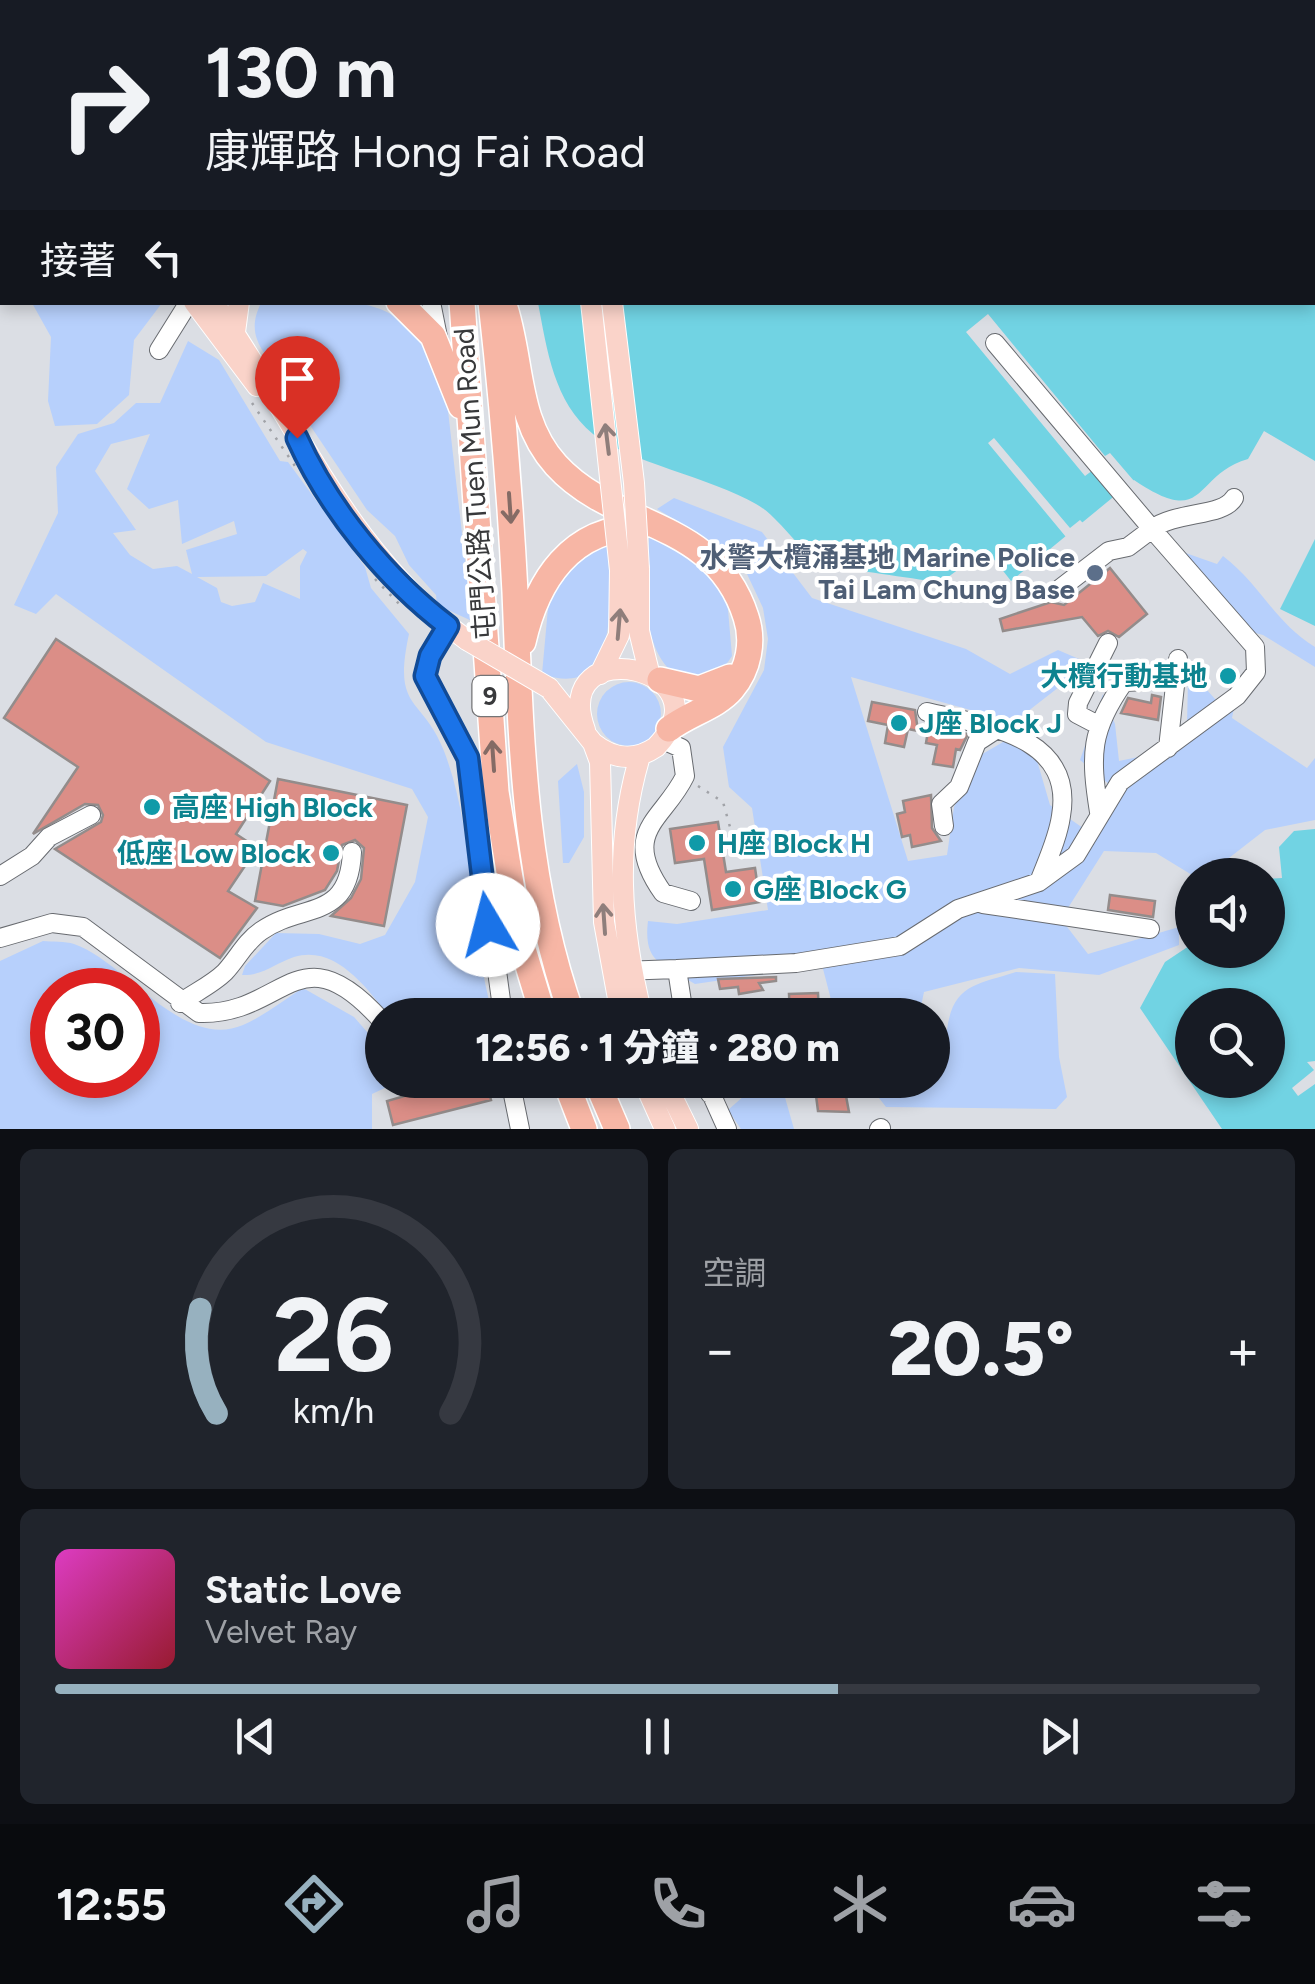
<!DOCTYPE html>
<html lang="zh-TW">
<head>
<meta charset="utf-8">
<style>
	:root { --surface:#171b24; --page:#20242c; --text:#f1f3f6; --muted:#9ea1a6; --line:#363941; --accent:#97b1bf }
	body { margin:0; font-family:Figtree,"Noto Sans TC",sans-serif; background:var(--page); color:var(--text); height:100vh; display:flex; flex-direction:column; font-size:38px; white-space:nowrap }
	* { box-sizing:border-box; margin:0 }
	p { font-size:32px; color:var(--muted) }
	.icon { flex:none; width:55px; height:55px; fill:none; stroke:currentColor; stroke-width:2; stroke-linecap:round; stroke-linejoin:round }
	.map { position:relative; height:1129px; overflow:hidden }
	.panel { display:flex; flex-direction:column; gap:20px; padding:20px; background:#0d0f14; flex:1 }
	.panel>* { flex:none }
	.top-card { position:absolute; left:0px; top:0px; width:1315px; height:305px; box-shadow:0 5px 15px #0003; background:#171b24; color:var(--text); overflow:hidden }
	.tools { position:absolute; left:1175px; top:858px; display:grid; gap:20px }
	.tools a { display:grid; place-items:center; width:110px; height:110px; border-radius:50%; background:var(--surface); box-shadow:0 5px 15px #0003; font-size:50px }
	.speed { position:absolute; left:30px; top:968px; display:flex; gap:20px; font-size:50px; font-weight:700; text-align:center }
	.speed>* { display:grid; place-content:center; width:130px; height:130px; border-radius:50%; background:var(--surface); box-shadow:0 5px 15px #0003; line-height:1 }
	.speed .limit { border:15px solid #d22; background:#fff; color:#111 }
	.pin { position:absolute; display:grid; place-items:center; width:85px; height:85px; color:#fff; margin:-102px -42px; border-radius:50% 50% 50% 0; rotate:-45deg; box-shadow:0 0 10px #0007 }
	.pin .icon { rotate:45deg }
	.me { position:absolute; width:110px; margin:-55px; rotate:352deg; stroke-linejoin:round; filter:drop-shadow(0 0 8px #0008) }
	.turn { display:flex; align-items:center; gap:35px; height:210px; padding:0 40px; font-size:45px }
	.turn .icon { width:130px; height:130px; stroke-width:2.5 }
	.turn b { display:block; font-size:70px; line-height:85px }
	.then { display:flex; align-items:center; height:95px; padding:0 40px; background:#0003; gap:20px; font-size:38px }
	.big { font-size:75px; font-weight:800; line-height:1.1 }
	.panel .widget { flex:1; display:flex; flex-direction:column; justify-content:center; gap:15px; min-width:0; padding:0 35px; border-radius:15px; background:var(--page) }
	.panel .dial { align-items:center; gap:0 }
	.dial svg { height:260px; overflow:visible; fill:none; stroke:var(--line); stroke-width:7; stroke-linecap:round; text-anchor:middle }
	.dial text { fill:var(--text); stroke:none }
	.song { display:flex; align-items:center; gap:30px }
	.cover { width:120px; height:120px; border-radius:15px; background:linear-gradient(135deg,hsl(310 70% 55%),hsl(350 70% 35%)) }
	.played { height:10px; border-radius:5px; background:linear-gradient(90deg,var(--accent) 65%,var(--line) 65%) }
	.keys { display:flex; justify-content:space-around; direction:ltr }
	.heat { display:flex; justify-content:space-between; align-items:center; font-size:55px; direction:ltr }
	.panel .tiles { flex:1; display:grid; gap:20px; grid-template-columns:1fr 1fr }
	.widget:last-child { grid-column:span 2 }
	.trip { position:absolute; left:365px; top:998px; width:585px; height:100px; border-radius:50px; background:var(--surface); box-shadow:0 5px 15px #0003; font-weight:800; line-height:100px; text-align:center }
	.dock { display:flex; height:160px; justify-content:space-around; align-items:center; background:#090b0e; color:var(--muted) }
	.dock .icon { width:70px; height:70px }
	.dock .active { color:var(--accent) }
	.dock b { font-size:45px; color:var(--text) }
	.map>svg:first-child { display:block }
</style>
</head>
<body>
<div class="map">
<svg width="1315" height="1129" viewBox="0 0 1315 1129">
	<rect width="100%" height="100%" fill="#dbdee4"/>
	<path fill="#b7d0fc" fill-rule="evenodd" d="M32,303H162L134,340L129,395L97,424L55,426L48,401L51,337Z
		M261,303C361,303 403,284 446,393L472,621L437,605L436,595L409,565L395,536L367,510L289,394L313,376L303,360L279,373C260,348 246,333 261,303Z
		M188,341L219,360L280,461L288,462L365,567L371,588L409,634C392,712 422,695 444,751C476,835 468,929 493,1015H388C367,988 335,944 294,957C276,963 262,976 242,975L245,966L276,933L319,934L360,944L385,935L415,882L428,817L412,789L266,742L56,594L36,614L14,605L58,513L56,467L78,434L114,423L136,403H160ZM150,434L127,489L149,509L178,500L182,544L234,521L237,534L186,550L192,574L177,566L153,569L130,555L113,533L136,530L95,471L111,444ZM303,549L307,552L300,566V599L263,583L255,602L232,606L221,602L217,588L197,577L266,576Z
		M674,498L762,532L812,598L966,649L1010,674L1058,650L1079,659L1059,687L1014,722L851,677L908,861L947,855L954,807L979,756L1010,738L1036,757L1050,805L1093,835L1122,795L1080,760L1103,694L1115,724L1119,761L1181,748L1187,725L1188,679L1199,681L1215,699L1234,708L1232,718L1307,768L1315,758V820L1265,830L1207,875H1192L1156,853L1104,851L1061,919L1088,954L1179,927V945L1099,975L1019,968L924,992L919,1015H835L822,965L695,984C662,964 643,963 648,921L677,924L768,910L752,808L729,787L723,747L764,670L768,639L763,608L740,559L657,509Z
		M649,533L692,554L727,598L732,656C716,683 697,677 671,671C637,638 649,577 649,533Z
		M607,539C609,584 626,704 542,674L548,608L565,566Z
		M1180,551L1217,564L1223,556C1260,584 1275,623 1315,647V667L1263,635L1248,631Z
		M597 714a32 32 0 1 1 64 0a32 32 0 1 1-64 0Z
		M577,764L584,792V837L569,863H563L558,781Z
		M43,941C52,942 65,941 74,944C125,961 182,1051 243,1025C264,1016 284,1000 303,988L354,1017L382,1049V1080H402L372,1094V1129H0V961ZM52,990H138V1075H52Z
		M1016,972L1055,974L1059,1057L1067,1097L1056,1109L886,1107L865,1080H932L933,1022L947,1030C953,984 976,985 1016,972Z
		M752,1080H780L794,1129H741L728,1110L745,1095Z"/>
	<path fill="#71d3e3" fill-rule="evenodd" d="M486,0H1315V461L1264,431L1248,459C1192,475 1208,530 1134,480L1011,581L986,549L940,583C906,576 857,573 826,562C797,553 782,518 756,504C712,478 626,461 593,434C554,402 547,350 538,303L1312,302V2Z
		M1315,539V626L1280,609Z
		M1315,829V1061L1307,1062L1314,1070L1292,1088L1298,1096L1315,1084V1129H1222L1140,1008L1165,962L1192,944V950H1268V879L1282,878L1279,847L1294,831ZM1192,1005H1268V1080H1192Z"/>
	<path fill="#dbdee4" d="M988,314L1105,456L1110,453L1134,481L1115,496L1093,470L1085,476L966,332Z
		M994,438L1070,528L1080,520L1083,523L1066,537L988,443Z"/>
	<path fill="#db8e87" stroke="#938c8b" stroke-width="2.5" d="M1110,568L1147,614L1119,637L1108,631L1098,636L1082,617L1003,631L1000,619L1051,602L1064,605Z
		M56,639L270,781L236,834L257,848L228,891L257,908L220,958L55,849L101,822L103,815L98,805L85,804L33,834L78,767L4,718Z
		M1152,695L1161,697L1158,720L1121,713L1128,698L1151,703Z
		M872,702L915,710L918,731L908,729L904,747L885,743L888,725L868,721Z
		M929,725L968,734L960,750L956,749L953,767L933,764L937,745L926,743Z
		M278,779L407,805L384,926L331,916L351,898L361,879L364,848L355,840L342,845L337,871L325,890L283,906L255,901Z
		M931,795L932,828L941,841L912,847L910,835L902,837L897,814L905,812L903,801Z
		M718,822L726,872L755,868L760,902L712,910L704,859L675,863L670,829Z
		M1110,895L1155,901L1153,917L1108,910Z
		M776,977V981L759,983L763,990L739,994L738,987L720,989L718,979Z
		M818,993L819,1015H790L789,994Z
		M460,1080H486L491,1100L393,1125L387,1101Z
		M814,1080H843L849,1112L818,1111Z"/>
	<g fill="none" stroke-linecap="round" stroke-linejoin="round">
		<defs>
			<path id="minor" d="M122,0L123,2
				M198,0L199,2
				M383,0V2
				M277,2L282,0
				M431,302L439,342
				M995,343L1152,529C1176,511 1223,517 1234,498
				M159,350L189,302
				M448,626L430,655L425,676L468,758L503,1015
				M927,712C983,725 1075,735 1061,816C1058,838 1047,861 1039,882
				M1098,725L1077,714L1078,703L1108,643
				M663,740L681,748L685,776C664,820 619,831 663,893L691,901
				M1168,748L1178,659
				M1099,812C1090,755 1090,730 1124,682L1146,681
				M944,826L941,804L959,787L977,742L997,729
				M0,876L32,856L49,837L91,815
				M983,904L1150,929
				M0,938L52,923L83,927L199,1013C285,1016 298,927 382,1021
				M677,969L796,963L900,946L958,909L1039,882L1076,855L1120,782L1237,696L1256,672L1255,647L1152,529L1128,547L1109,551L1057,591
				M621,971L677,969L684,1015
				M180,1003C194,993 213,984 225,972C238,958 245,942 261,931C302,902 349,922 352,852
				M510,1080L520,1129
				M705,1080L727,1129
				M710,1094L739,1080
				M879,1129L881,1128"/>
			<path id="major" d="M554,0V2
				M575,0V2
				M0,107L2,109
				M194,302L257,386
				M213,302C297,419 346,554 467,640
				M235,332L239,302
				M639,569V631L649,672
				M600,674L619,635L620,570
				M549,688L593,743L600,762L604,922L621,1015
				M585,730C548,628 733,668 656,747C634,762 613,759 593,743
				M640,756C614,844 620,926 642,1015
				M643,1080L665,1129
				M664,1080L688,1129"/>
			<path id="highway" d="M417,0V2
				M447,0V2
				M305,2L308,0
				M399,302L433,336L461,406
				M462,302L496,792L520,939L543,1015
				M491,302C502,399 510,495 515,592C521,736 523,878 572,1015
				M503,302C523,358 514,419 556,465C615,530 715,518 746,617C754,641 749,669 732,689C717,707 688,714 669,729
				M523,642C537,580 571,528 640,527
				M660,680L699,689L730,677
				M565,1080L584,1129
				M596,1080L617,1129"/>
		</defs>
		<use href="#minor" stroke="#686b70" stroke-width="20"/>
		<use href="#major" stroke="#fff" stroke-width="22"/>
		<use href="#highway" stroke="#fff" stroke-width="28"/>
		<path stroke="#a1a3a8" stroke-width="2.5" stroke-dasharray="2.5 8" stroke-linecap="butt" d="M252,403L295,466
			M375,579L403,608
			M698,786L723,802L730,827"/>
		<use href="#minor" stroke="#fff" stroke-width="18"/>
		<use href="#major" stroke="#fad3c9" stroke-width="20"/>
		<use href="#highway" stroke="#f7b6a5" stroke-width="25"/>
		<defs>
			<path id="major-bridge" d="M591,302L620,570
				M612,302L634,483L639,569
				M467,640L549,688"/>
		</defs>
		<use href="#major-bridge" stroke="#fff" stroke-width="22" stroke-linecap="butt"/>
		<use href="#major-bridge" stroke="#fad3c9" stroke-width="20"/>
	</g>
	<defs><path id="oneway-shaft" d="M-6 0H5M1.5-3L5.5 0L1.5 3" fill="none" stroke-width="1.6" stroke-linecap="round" stroke-linejoin="round" transform="scale(2.5)"/></defs>
	<g stroke="#8f7e7b">
		<use href="#oneway-shaft" transform="translate(607 439) rotate(-97)"/>
		<use href="#oneway-shaft" transform="translate(619 624) rotate(-85)"/>
		<use href="#oneway-shaft" transform="translate(604 919) rotate(-94)"/>
	</g>
	<g stroke="#846b65">
		<use href="#oneway-shaft" transform="translate(510 508) rotate(86)"/>
		<use href="#oneway-shaft" transform="translate(493 756) rotate(-94)"/>
	</g>
	<g fill="none" stroke-linecap="round" stroke-linejoin="round">
		<defs>
			<path id="route" d="M297,438C329,509 387,580 448,626L430,656L425,676L468,758L488,925"/>
		</defs>
		<use href="#route" stroke="#114b97" stroke-width="25"/>
		<use href="#route" stroke="#1a73e8" stroke-width="18"/>
	</g>
	<circle fill="#5c6f8a" stroke="#fff" stroke-width="4" cx="1095" cy="573" r="10"/>
	<g fill="#0f9aa8" stroke="#fff" stroke-width="4">
		<circle cx="1228" cy="676" r="10"/>
		<circle cx="899" cy="723" r="10"/>
		<circle cx="152" cy="807" r="10"/>
		<circle cx="697" cy="843" r="10"/>
		<circle cx="331" cy="853" r="10"/>
		<circle cx="733" cy="889" r="10"/>
	</g>
	<g text-anchor="middle" stroke-width="8" stroke-linejoin="round" paint-order="stroke">
		<rect fill="#fff" stroke="#747476" stroke-width="2.5" x="472.5" y="676" width="35" height="40" rx="8"/>
		<g font-size="25" font-weight="bold" fill="#38393b">
			<text x="490" y="705">9</text>
		</g>
		<g font-size="28" fill="#38393b" stroke="#fff">
			<text transform="translate(474 484) rotate(-94)" y="10">屯門公路 Tuen Mun Road</text>
		</g>
		<g font-size="28" font-weight="bold" fill="#4e5e75" stroke="#fff" text-anchor="end">
			<text x="1075" y="567">水警大欖涌基地 Marine Police<tspan x="1075" dy="32">Tai Lam Chung Base</tspan></text>
		</g>
		<g font-size="28" font-weight="bold" fill="#0d838f" stroke="#fff" text-anchor="start">
			<text x="1208" y="686" text-anchor="end">大欖行動基地</text>
			<text x="919" y="733">J座 Block J</text>
			<text x="172" y="817">高座 High Block</text>
			<text x="717" y="853">H座 Block H</text>
			<text x="311" y="863" text-anchor="end">低座 Low Block</text>
			<text x="753" y="899">G座 Block G</text>
		</g>
	</g>
</svg>
<div class="tools">
<a><svg class="icon" aria-label="sound" viewBox="0 0 24 24"><path d="M4 9h4l5-4v14l-5-4H4zM17 9q2 3 0 6"/></svg></a>
<a><svg class="icon" aria-label="search" viewBox="0 0 24 24"><circle cx="10" cy="10" r="6"/><path d="M15 15l6 6"/></svg></a>
</div>
<div class="speed"><div class="limit">30</div></div>
<div class="pin" style="left:297px;top:438px;background:#d93025"><svg class="icon" aria-label="arrive" viewBox="0 0 24 24"><path d="M6 21V4h12l-3 4 3 4H6"/></svg></div>
<svg class="me" style="left:488px;top:925px" viewBox="-20 -20 40 40"><circle r="19" fill="#fff"/><path d="M0-13L10 11 0 6-10 11z" fill="#1a73e8"/></svg>
<div class="trip">12:56 · 1 分鐘 · 280 m</div>
<div class="top-card">
<div class="turn"><svg class="icon" aria-label="right" viewBox="0 0 24 24"><path d="M7 20v-9h11M14 6l5 5-5 5"/></svg><div><b>130 m</b>康輝路 Hong Fai Road</div></div>
<div class="then">接著<svg class="icon" aria-label="left" viewBox="0 0 24 24"><path d="M17 20v-9H6M10 6l-5 5 5 5"/></svg></div>
</div>
</div>
<section class="panel">
<div class="tiles">
<div class="widget dial"><svg viewBox="0 0 100 80">
<path d="M14 69A42 42 0 1 1 86 69"/>
<path d="M14 69A42 42 0 0 1 9 37" stroke="#97b1bf"/>
<text x="50" y="56" font-size="32" font-weight="700">26</text>
<text x="50" y="72" font-size="11">km/h</text>
</svg></div>
<div class="widget"><p>空調</p>
<div class="heat"><a>−</a><b class="big">20.5°</b><a>+</a></div>
</div>
<div class="widget">
<div class="song"><i class="cover"></i><div><b>Static Love</b><p>Velvet Ray</p></div></div>
<div class="played"></div>
<div class="keys"><svg class="icon" aria-label="previous" viewBox="0 0 24 24"><path d="M18 5L8 12l10 7zM5 5v14"/></svg><svg class="icon" aria-label="pause" viewBox="0 0 24 24"><path d="M8 5v14M16 5v14"/></svg><svg class="icon" aria-label="next" viewBox="0 0 24 24"><path d="M6 5l10 7-10 7zM19 5v14"/></svg></div>
</div>
</div>
</section>
<nav class="dock">
<b>12:55</b>
<svg class="icon active" aria-label="directions" viewBox="0 0 24 24"><path d="M12 3l9 9-9 9-9-9zM9 14v-3h6M13 9l2 2-2 2"/></svg>
<svg class="icon" aria-label="music" viewBox="0 0 24 24"><path d="M9 18V5l10-2v13"/><circle cx="6" cy="18" r="3"/><circle cx="16" cy="16" r="3"/></svg>
<svg class="icon" aria-label="phone" viewBox="0 0 24 24"><path d="M5 4h4l2 5-3 2q2 4 5 5l2-3 5 2v4C11 20 4 13 5 4z"/></svg>
<svg class="icon" aria-label="climate" viewBox="0 0 24 24"><path d="M12 3v18M4 7l16 10M4 17L20 7"/></svg>
<svg class="icon" aria-label="car" viewBox="0 0 24 24"><path d="M5 17H2v-5l4-1 3-4h7l3 4 3 1v5h-3M9 17h6M6 11h13"/><circle cx="7" cy="17" r="2"/><circle cx="17" cy="17" r="2"/></svg>
<svg class="icon" aria-label="filters" viewBox="0 0 24 24"><path d="M4 7h16M4 17h16"/><circle cx="9" cy="7" r="2"/><circle cx="15" cy="17" r="2"/></svg>
</nav>
</body>
</html>
